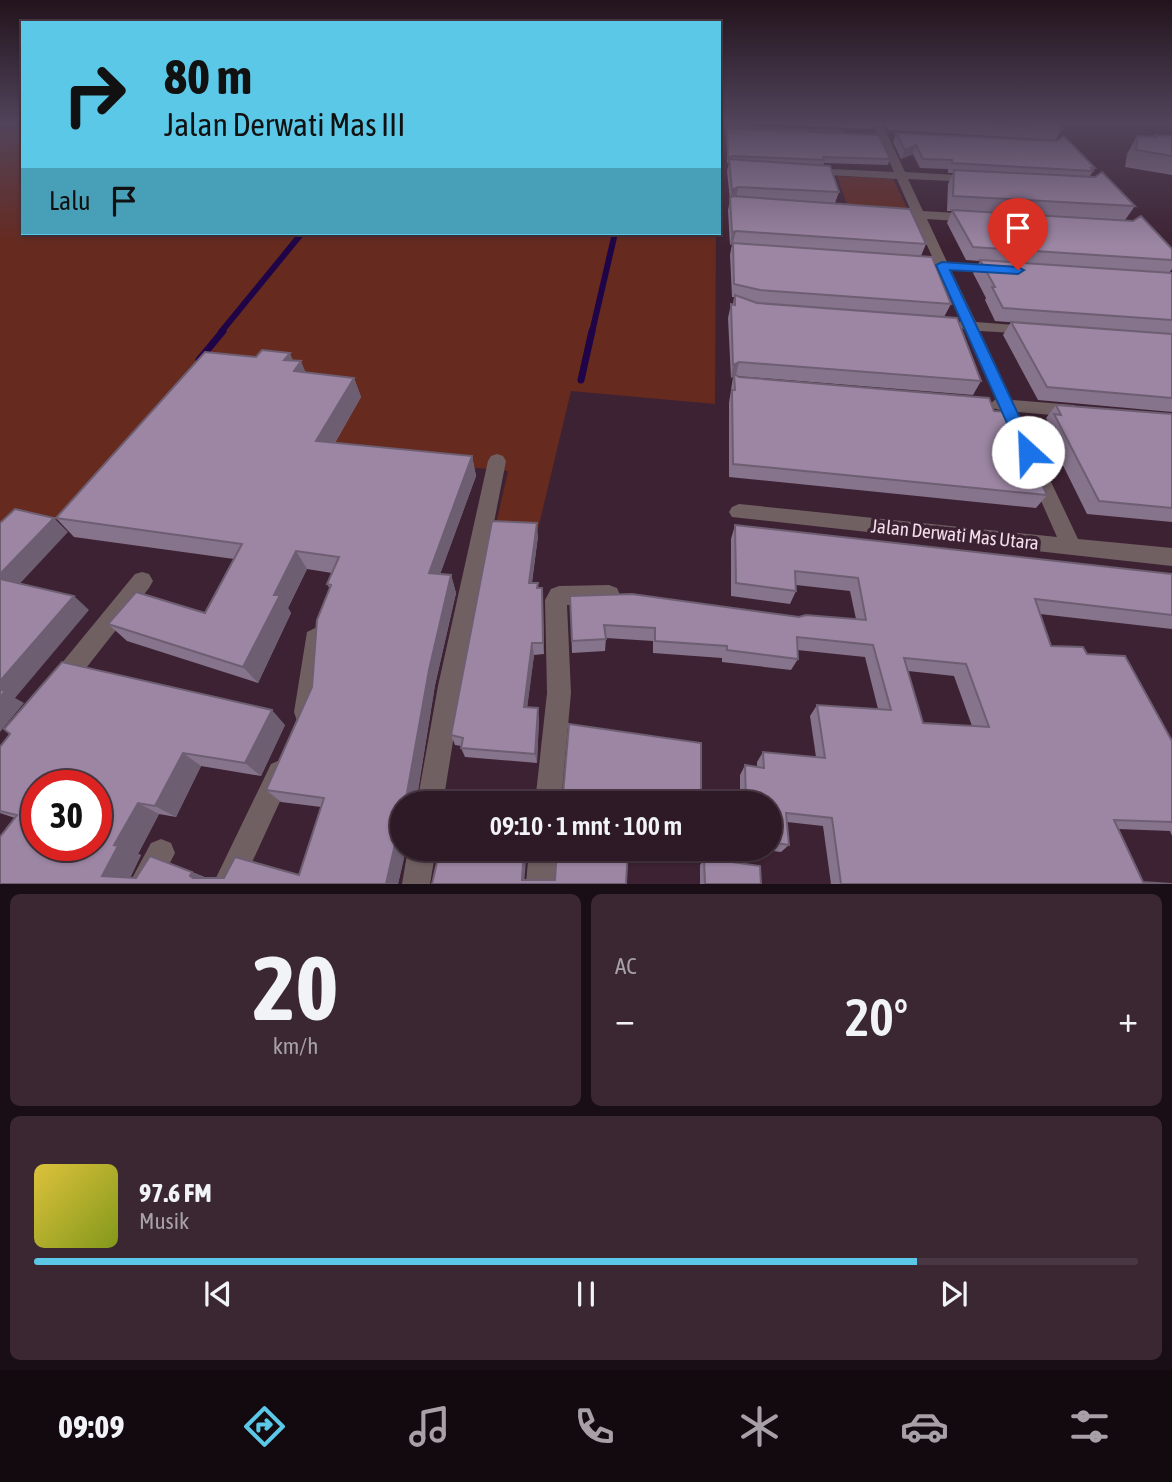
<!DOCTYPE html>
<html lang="id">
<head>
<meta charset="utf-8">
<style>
	:root { --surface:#2e1a26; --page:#3a2732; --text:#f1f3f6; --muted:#a7a1a7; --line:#493843; --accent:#5ac8e6 }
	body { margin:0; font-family:"Asap Condensed",sans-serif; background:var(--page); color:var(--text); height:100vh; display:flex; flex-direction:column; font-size:26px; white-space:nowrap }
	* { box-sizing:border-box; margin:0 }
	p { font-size:23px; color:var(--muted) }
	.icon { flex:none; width:38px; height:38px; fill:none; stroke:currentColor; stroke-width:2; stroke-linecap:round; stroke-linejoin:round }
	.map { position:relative; height:884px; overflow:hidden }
	.details { display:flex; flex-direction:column; gap:10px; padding:10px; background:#190e15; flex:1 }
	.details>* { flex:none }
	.top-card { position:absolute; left:21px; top:21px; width:700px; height:214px; border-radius:0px; box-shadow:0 2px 5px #0004,0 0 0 2px var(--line); background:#5ac8e6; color:#111; overflow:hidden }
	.speed { position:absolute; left:21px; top:770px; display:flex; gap:14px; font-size:35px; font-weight:700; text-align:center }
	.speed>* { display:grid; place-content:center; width:91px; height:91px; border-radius:50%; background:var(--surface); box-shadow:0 2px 5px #0004,0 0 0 2px var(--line); line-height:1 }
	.speed .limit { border:10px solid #d22; background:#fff; color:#111 }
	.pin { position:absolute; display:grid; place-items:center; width:60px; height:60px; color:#fff; margin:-72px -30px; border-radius:50% 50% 50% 0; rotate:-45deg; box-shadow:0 0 7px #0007 }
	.pin .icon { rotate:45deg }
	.me { position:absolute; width:77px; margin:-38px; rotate:335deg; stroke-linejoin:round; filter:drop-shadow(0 0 5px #0008) }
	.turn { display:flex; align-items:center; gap:24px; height:147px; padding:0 28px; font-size:32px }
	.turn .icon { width:91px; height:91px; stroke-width:2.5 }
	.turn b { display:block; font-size:49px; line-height:60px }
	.then { display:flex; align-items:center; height:66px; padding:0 28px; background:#0003; gap:14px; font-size:26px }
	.big { font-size:52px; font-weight:600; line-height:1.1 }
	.details .card { flex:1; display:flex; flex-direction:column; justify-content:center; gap:10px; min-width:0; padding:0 24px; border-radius:10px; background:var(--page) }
	.details .dial { align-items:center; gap:0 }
	.dial b { font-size:91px; line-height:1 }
	.song { display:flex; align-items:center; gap:21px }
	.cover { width:84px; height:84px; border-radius:10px; background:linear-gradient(135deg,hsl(50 70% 55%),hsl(70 70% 35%)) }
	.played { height:7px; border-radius:4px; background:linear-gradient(90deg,var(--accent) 80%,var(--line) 80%) }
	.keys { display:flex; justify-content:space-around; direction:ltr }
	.heat { display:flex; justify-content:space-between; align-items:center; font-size:38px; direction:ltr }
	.details .tiles { flex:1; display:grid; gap:10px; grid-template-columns:1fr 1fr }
	.card:last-child { grid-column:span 2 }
	.trip { position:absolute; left:390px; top:791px; width:392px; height:70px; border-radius:35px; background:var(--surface); box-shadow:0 2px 5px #0004,0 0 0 2px var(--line); font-weight:600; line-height:70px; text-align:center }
	.dock { display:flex; height:112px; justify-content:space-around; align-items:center; background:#120a0f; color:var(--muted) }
	.dock .icon { width:49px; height:49px }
	.dock .on { color:var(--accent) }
	.dock b { font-size:32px; color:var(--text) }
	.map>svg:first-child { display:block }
</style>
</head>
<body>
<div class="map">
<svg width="1172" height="884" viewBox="0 0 1172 884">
	<rect width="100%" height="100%" fill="#3d2233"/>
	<path fill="#662a1f" d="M0,123H23V233H716L715,404L571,391L538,529L496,524L508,471L138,434L58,520L10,515L0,524Z
		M837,176L893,179L908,210L848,207Z"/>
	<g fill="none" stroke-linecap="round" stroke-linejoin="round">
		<path stroke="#1f0547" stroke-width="6" d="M221,332L302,233
			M592,332L615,233"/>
		<path stroke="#1f0547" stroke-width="7" d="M199,360L223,331
			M581,380L592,331"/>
		<path fill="#716062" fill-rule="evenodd" d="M872,123H882L905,172L972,176L977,179L972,182L908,179L923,211L972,214L978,218L972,222L927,219L947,262L999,265L1006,269L999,273L951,270L976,322L1029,326L1036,330L1029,334L980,331L1012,400L1074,405L1082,411L1074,417L1018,412L1078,539L1172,548V566L732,517L729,512L732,507L739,504L1057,537L1001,410L992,408L990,404L996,399L965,330L956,325L961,321L938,269L926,265L934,261L915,218L903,214L911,211L897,179L811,174L806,171L811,168L894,172Z
			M729,125L842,130L847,133L842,136L726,130V126Z
			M497,454L503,456L506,461L462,686L443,803H417L438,686L488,461L491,456Z
			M142,572L149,574L153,581L149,588L68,691L60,695L52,691L48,683L52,675L135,574Z
			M609,585L617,588L620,595L617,602L609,605H567L571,693L561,803H535L547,693L545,600L551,589L559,586Z
			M315,628L323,632C332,651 323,701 315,721L306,724L297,721L294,712L307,632Z
			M280,760L289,764L293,773L242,884H213L271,764Z
			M161,839L171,843L175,853L159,884H129L151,843Z
			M408,849H436L430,884H402Z
			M529,849H557L554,884H526Z"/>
	</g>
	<path fill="#86738c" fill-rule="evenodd" d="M803,123H874L872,129L804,126Z
		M883,123H1056L1062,129L1056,140L888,130Z
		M727,128L890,159L888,165L824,163L823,166L839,192L835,203L926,244L921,256L951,304L944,317L981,381L973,395L736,376L739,377L994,411L1047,495L1036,508L729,477V403L733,377L731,378L728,318L731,304H733L734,297H732L730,255L732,244L730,245L728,210L730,200L727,171L729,163H727Z
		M896,133L1095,168L1090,176L1135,206L1125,220L1172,249V269L1169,273H1172V334L995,321L985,300L986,298L973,273L980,261L966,260L947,223L952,211H947L948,184L953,173H948V169L920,168L913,154L901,159L893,142Z
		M1154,135L1172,136V175L1125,167L1127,154L1137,136L1153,137Z
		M1011,322L1172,334V412L1038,400L1003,335Z
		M256,357L293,361L306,372L354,378L361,397L335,443L472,456L476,476L440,574L451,575L456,593L435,685L416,803H402L406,849L398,884H0L15,818L0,813V747L285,725L261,776L201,766L176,817L159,814L138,854L141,855L130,878H136L192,872L207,878L299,875L321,807L281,802L266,790L312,687L330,589L327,584L332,573L307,569L288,608L291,613L258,683L127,641L108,624L205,613L234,559L74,537L56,518Z
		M1056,405L1172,414V522L1087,514L1044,427L1048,422L1046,418Z
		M735,525L1172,574V629L1040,614L1051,646L1087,654L1172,741V836L1170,831L1118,829L1143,882L1172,884H831L823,826L787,822L789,845L781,852L756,849H770V803H740V775L745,765L757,767V762L763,752L816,757L810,716L817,705L878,709L865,657L797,650L798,659L791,670L722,662V658L653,653V641L606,638L605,651L572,653L570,596L799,617L856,619L850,591L796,585V591L790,604L731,596V539ZM908,671L954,676L972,726L923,723Z
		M538,536L532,583H538V588H542L544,654L534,655L527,707L539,718L537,763L465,757L461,748V746L455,745L451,735Z
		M704,858L761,884H700V865Z"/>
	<path fill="#6d5e72" d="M916,145L913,154L901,159L905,150Z
		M738,187L736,199L730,202L732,190Z
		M736,231L733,243L730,245L732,232Z
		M290,353L296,368L301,361L309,381L293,379L284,360Z
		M739,362L736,375L731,378L733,365Z
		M354,378L361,397L325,460L316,441Z
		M472,456L476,476L434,591L429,573Z
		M54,518L68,532L13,591L0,581V574Z
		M537,523L538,536L530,595L529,583Z
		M296,551L307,569L288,608L291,613L258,683L243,667L274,595Z
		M451,575L456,593L435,685L416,803H405L429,670Z
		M542,588L543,600L544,654L543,643Z
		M74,596L89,610L15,698L24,703L0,732V681Z
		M532,643L534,655L526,717L524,707Z
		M538,708L539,718L537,763L535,754Z
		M272,710L285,725L261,776L245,763Z
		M183,753L201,766L176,817L155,806Z
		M138,803L159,814L138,854L141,855L127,884L102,876L114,845Z
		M402,813V849H406L398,884H386Z
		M524,849H527L524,884L522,880Z
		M192,872L212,880L193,878L190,876Z"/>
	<path fill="#9c86a3" stroke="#6d5e72" stroke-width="2" fill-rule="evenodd" d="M951,123H1056L1062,129Z
		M727,128L879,135L890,159L823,157L824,160L732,156L728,158Z
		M896,133L1056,141L1064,136L1095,168H1091L1093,171L952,163V160L923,159L916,145L905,150Z
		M1154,135L1172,136V156L1136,150L1137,136L1158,137Z
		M729,159L830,166L839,192L738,187L732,190Z
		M954,170L1095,177L1102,172L1135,206L953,196Z
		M733,196L910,209L926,244L736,231L732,232L730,198Z
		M952,210L1133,221L1141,216L1172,249V260L973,247Z
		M733,243L932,257L951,304L760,290L734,284Z
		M980,260L1172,273V320L1003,308L992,287H995Z
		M735,295L757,303L957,318L981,381L739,362L733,365L731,304L735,305Z
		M1011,322L1172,334V398L1047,387Z
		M262,350L290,353L284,360L301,361L294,371L354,378L316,441L472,456L429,573L451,575L429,670L407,793L405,803H402V813L386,884H0V837L17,815L0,811V747L10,734L4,729L62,662L272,710L245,763L183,753L155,806L138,803L114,845L118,846L102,876L136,878L150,856L192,872L190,876L193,878H224L235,857L299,875L324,798L266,790L312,687L317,620L331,585L327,584L339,557L296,551L274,595H280L243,667L108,624L136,592L205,613L242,544L56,518L205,352L256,357ZM37,786H96V845H37Z
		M734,374L739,377L989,398L994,411L1007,412L1047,495L733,464L732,390H735Z
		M1056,405L1172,414V508L1099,501L1054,414L1061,415Z
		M15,509L54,518L0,574V523Z
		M492,521L537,523L529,583H538L537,588H542L543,643H532L524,707L538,708L535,754L461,748L463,738L451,735Z
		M735,525L1172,574V615L1035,599L1051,646L1083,647L1087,654L1125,656L1172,741V822L1114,820L1143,882L1172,884H841L832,818L786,813L789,845L770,842V803H746L745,765L764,768L763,752L825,758L817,705L891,710L873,645L797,637L798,659L727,650V646L655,641V628L604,625L606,639L572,641L570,596L632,594L799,617L806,615L866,620L858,578L795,571L796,591L736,583ZM904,658L966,664L989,727L923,723Z
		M0,579L74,596L0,681Z
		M0,690L5,691L0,697Z
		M569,724L701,743V803H558L559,797L563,794Z
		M451,796L518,803H449Z
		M440,849H524L522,880H555L557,849H628L626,884H432Z
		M704,858L760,866L761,884H705Z"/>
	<linearGradient id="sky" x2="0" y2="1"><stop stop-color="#22131c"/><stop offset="0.5" stop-color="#51445b"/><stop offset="1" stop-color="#51445b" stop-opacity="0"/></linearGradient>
	<rect width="1172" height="246" fill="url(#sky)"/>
	<path fill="#1a73e8" stroke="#114b97" stroke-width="2" d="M942,262L1018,267L1024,270L1018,274L950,270L1036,452L1034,457H1023L1020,452L936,265Z"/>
	<g text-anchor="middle" stroke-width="7" stroke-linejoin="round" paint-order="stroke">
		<g font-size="19" fill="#f2dfea" stroke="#3d2233">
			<text transform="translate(955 534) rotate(6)" y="7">Jalan Derwati Mas Utara</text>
		</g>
	</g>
</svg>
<div class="speed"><div class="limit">30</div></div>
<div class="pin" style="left:1018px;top:270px;background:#d93025"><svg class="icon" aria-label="arrive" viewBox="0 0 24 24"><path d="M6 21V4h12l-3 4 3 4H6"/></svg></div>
<svg class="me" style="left:1028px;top:452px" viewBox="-20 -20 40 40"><circle r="19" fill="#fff"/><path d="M0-13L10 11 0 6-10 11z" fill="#1a73e8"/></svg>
<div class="trip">09:10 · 1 mnt · 100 m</div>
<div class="top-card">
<div class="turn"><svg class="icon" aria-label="right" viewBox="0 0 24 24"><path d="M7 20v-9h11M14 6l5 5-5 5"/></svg><div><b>80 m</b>Jalan Derwati Mas III</div></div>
<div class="then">Lalu<svg class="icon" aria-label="arrive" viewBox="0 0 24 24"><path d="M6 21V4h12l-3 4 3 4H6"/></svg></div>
</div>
</div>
<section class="details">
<div class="tiles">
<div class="card dial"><b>20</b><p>km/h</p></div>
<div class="card"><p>AC</p>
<div class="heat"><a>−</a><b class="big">20°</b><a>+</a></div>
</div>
<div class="card">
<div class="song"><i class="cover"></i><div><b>97.6 FM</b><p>Musik</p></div></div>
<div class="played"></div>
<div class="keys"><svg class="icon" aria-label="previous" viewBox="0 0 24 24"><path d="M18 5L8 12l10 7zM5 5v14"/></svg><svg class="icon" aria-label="pause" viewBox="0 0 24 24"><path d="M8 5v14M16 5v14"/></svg><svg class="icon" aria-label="next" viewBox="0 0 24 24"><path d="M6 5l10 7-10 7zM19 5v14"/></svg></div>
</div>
</div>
</section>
<nav class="dock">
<b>09:09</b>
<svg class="icon on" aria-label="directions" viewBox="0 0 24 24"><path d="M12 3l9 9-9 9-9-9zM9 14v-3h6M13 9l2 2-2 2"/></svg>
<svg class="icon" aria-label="music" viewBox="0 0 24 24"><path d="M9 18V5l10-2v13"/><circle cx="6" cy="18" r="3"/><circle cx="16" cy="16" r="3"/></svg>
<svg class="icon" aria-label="phone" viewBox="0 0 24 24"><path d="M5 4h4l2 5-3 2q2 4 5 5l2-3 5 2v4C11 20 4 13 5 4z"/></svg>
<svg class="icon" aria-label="climate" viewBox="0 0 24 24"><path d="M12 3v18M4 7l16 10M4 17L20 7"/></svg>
<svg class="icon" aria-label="car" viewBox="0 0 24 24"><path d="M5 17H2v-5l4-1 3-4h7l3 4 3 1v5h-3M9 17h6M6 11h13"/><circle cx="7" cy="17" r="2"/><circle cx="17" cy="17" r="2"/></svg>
<svg class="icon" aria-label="filters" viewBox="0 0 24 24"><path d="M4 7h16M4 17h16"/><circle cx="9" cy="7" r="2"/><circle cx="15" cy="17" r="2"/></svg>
</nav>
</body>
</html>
